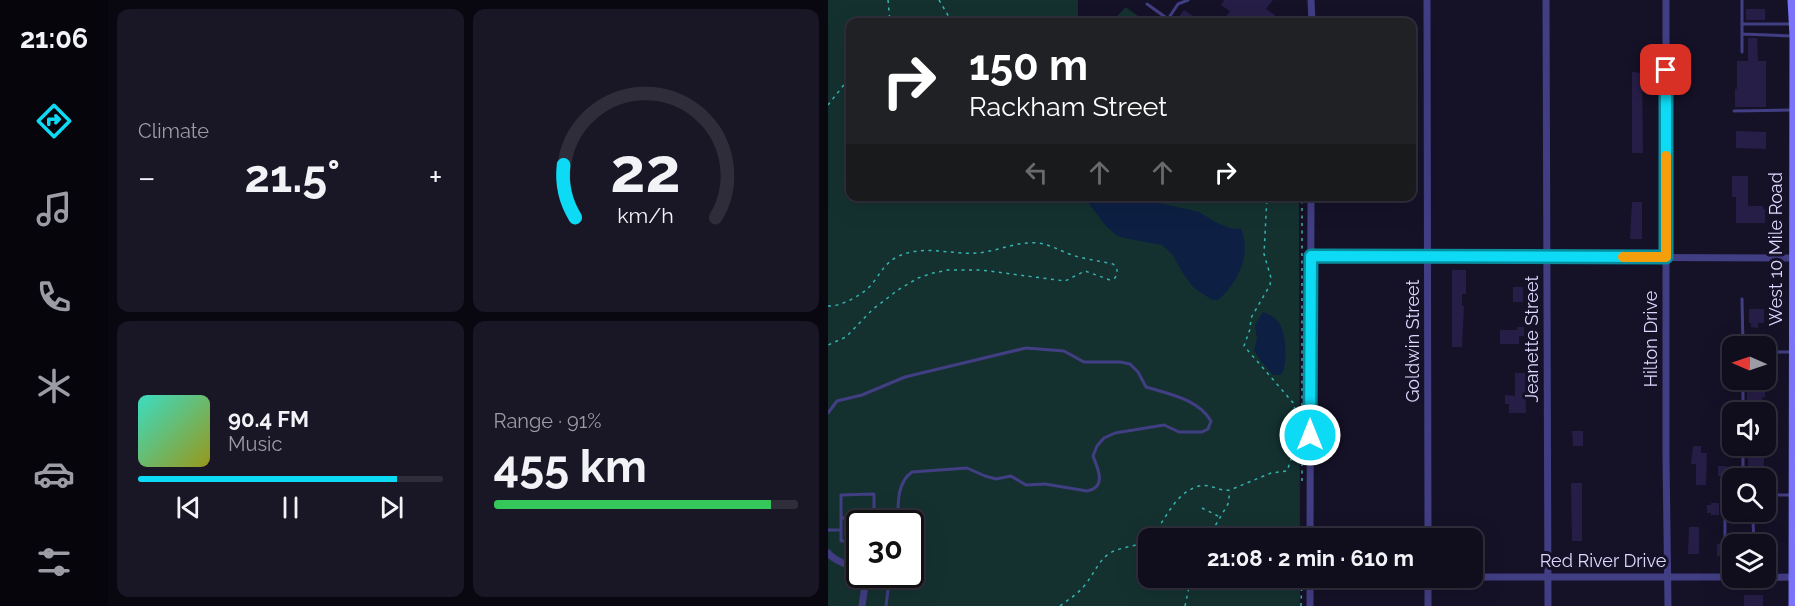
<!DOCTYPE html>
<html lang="en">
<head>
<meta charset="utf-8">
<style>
	:root { --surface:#100d1d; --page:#191626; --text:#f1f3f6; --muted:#9c9ca4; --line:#302d3b; --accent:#0ddaf4 }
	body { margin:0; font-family:Raleway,sans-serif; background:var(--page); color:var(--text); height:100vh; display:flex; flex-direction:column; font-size:22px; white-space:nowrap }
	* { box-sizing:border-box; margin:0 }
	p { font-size:20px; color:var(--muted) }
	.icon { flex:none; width:33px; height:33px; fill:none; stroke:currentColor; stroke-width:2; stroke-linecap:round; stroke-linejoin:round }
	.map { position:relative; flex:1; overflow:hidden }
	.side { display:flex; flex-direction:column; gap:9px; padding:9px; background:#090710; width:720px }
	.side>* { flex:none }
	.top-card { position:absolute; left:18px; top:18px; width:570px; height:183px; border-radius:12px; box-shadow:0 6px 24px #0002,0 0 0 2px var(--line); background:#202124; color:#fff; overflow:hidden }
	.needle { width:39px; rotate:272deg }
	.buttons { position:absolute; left:894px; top:336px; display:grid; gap:12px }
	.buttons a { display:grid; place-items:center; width:54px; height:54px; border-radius:12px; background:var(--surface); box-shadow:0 6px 24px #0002,0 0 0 2px var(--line); font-size:30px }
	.speed { position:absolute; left:18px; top:510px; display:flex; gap:12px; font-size:30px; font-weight:700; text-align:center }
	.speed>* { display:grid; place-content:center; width:78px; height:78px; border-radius:50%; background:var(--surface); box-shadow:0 6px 24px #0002,0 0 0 2px var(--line); line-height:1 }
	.speed .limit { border:3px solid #111; border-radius:9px; background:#fff; color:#111 }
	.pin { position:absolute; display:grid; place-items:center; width:51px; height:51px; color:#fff; margin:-26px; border-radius:12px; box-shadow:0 3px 9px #0006 }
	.me { position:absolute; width:66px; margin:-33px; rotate:0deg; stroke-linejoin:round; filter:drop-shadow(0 0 4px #0008) }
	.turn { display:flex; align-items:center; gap:21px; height:126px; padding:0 24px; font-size:27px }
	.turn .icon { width:78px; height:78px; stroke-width:2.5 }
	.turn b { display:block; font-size:42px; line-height:51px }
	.lanes { display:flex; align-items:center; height:57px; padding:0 24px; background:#0003; justify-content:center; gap:30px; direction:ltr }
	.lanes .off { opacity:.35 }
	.big { font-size:45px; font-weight:700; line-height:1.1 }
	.side .widget { flex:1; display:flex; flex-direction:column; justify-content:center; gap:9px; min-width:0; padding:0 21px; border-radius:12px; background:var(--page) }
	.side .dial { align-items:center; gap:0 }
	.dial svg { height:156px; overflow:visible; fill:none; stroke:var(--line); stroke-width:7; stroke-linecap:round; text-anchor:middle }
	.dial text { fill:var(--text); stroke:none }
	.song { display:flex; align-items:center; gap:18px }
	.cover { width:72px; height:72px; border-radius:9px; background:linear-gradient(135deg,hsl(170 70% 55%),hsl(60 70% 35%)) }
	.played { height:6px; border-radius:3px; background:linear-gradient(90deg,var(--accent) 85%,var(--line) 85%) }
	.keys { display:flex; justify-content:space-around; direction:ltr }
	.heat { display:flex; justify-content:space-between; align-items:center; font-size:33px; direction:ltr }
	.charge { height:9px; border-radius:4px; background:linear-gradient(90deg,#34c759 91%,var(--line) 0) }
	.side .tiles { flex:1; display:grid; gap:9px; grid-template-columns:repeat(2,1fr) }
	.trip { position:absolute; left:310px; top:528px; width:345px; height:60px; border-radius:12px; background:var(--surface); box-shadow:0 6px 24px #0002,0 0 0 2px var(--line); font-weight:700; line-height:60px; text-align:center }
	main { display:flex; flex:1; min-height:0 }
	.menu { display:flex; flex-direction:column; width:108px; justify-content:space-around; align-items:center; background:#06050c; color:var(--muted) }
	.menu .icon { width:42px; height:42px }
	.menu .current { color:var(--accent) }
	.menu b { font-size:27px; color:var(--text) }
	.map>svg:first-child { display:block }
</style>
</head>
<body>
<main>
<nav class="menu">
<b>21:06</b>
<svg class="icon current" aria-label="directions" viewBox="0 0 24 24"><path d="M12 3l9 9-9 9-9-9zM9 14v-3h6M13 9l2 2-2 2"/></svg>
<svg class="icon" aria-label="music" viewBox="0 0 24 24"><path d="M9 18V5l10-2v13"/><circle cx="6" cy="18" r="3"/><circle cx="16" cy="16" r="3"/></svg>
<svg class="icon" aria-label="phone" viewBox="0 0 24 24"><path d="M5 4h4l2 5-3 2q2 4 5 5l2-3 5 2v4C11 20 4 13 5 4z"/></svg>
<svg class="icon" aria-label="climate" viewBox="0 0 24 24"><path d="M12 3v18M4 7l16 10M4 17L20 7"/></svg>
<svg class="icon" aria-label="car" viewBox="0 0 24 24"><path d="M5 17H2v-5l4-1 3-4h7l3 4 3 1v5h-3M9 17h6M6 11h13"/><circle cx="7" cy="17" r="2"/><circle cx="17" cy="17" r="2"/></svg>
<svg class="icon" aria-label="filters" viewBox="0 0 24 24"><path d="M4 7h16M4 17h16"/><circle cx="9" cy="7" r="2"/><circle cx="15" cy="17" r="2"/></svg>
</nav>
<section class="side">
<div class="tiles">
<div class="widget"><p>Climate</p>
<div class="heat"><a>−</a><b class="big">21.5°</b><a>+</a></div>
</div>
<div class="widget dial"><svg viewBox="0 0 100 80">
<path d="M14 69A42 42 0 1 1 86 69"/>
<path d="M14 69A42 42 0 0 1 8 42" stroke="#0ddaf4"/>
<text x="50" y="56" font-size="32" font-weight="700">22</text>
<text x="50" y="72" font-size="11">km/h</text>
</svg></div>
<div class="widget">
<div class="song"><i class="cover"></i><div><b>90.4 FM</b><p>Music</p></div></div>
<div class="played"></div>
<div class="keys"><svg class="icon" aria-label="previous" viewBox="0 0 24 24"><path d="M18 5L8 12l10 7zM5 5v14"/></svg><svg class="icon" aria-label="pause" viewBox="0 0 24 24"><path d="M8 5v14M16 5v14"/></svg><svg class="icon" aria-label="next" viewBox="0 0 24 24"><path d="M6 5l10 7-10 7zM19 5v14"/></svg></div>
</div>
<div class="widget"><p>Range · 91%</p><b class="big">455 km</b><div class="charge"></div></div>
</div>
</section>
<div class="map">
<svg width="967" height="606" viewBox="0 0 967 606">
	<rect width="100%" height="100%" fill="#151127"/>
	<path fill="#143130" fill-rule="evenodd" d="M0,0H250V22H22V196L471,197L472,538H321V578H472V606H0ZM32,524H82V574H32Z
		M297,8H299L318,22H289L290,15Z"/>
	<path fill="#0d2044" d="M256,197H304L371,212L389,223L401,228L413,229C424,254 410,283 390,300H384L365,287L354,272L345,255L334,245L296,238L288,235L278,226Z
		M435,312C441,314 447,317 451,323C458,332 461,368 452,375H445L432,360L426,350L429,339L427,325Z"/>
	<path fill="#271e47" d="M396,0H445L438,9L447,15L441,22H394L402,11L393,5Z
		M918,9H937V20H918Z
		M356,10L373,22H347Z
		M920,38H929L930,61H938V107H907V89H909V61H920Z
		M804,72L814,73L815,153H804Z
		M908,131L938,132V149L908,148Z
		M904,176H920V206H935V209H937V223H908V197H904Z
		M804,202H814V239H802Z
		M624,270H638V294H634V306H636L634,347H624Z
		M685,287H695V302H685Z
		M921,309H936V323H930V328L923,327V323H921Z
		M689,327H696V336H691V344H672V330H689Z
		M687,373H697L698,413H681V404H677V395L687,396Z
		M919,380H937V397H934V406H931V412H924V406H919Z
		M744,431H755V446H745Z
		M865,446H873V453H879L878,485H868V464H863Z
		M919,446H937L935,478H921Z
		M890,466H899V476H890Z
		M743,483H754V541H744Z
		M883,503H891V515H883V513H879V505H883Z
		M861,527H871V554H860Z
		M889,544L897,545V556H889Z
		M916,595H935V606H916Z"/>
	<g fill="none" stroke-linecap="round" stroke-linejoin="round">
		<path stroke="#35b4ae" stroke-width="1.5" stroke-dasharray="3 4.5" stroke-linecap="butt" d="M60,0L62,22
			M111,0L124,22
			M0,105L22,77
			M0,306C13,307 36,294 44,284C52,274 57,263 69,257C94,244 123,255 150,253C170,251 190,241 209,243C222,244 232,251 244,255C257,259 271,261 285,264C290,268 290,272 287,278L282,280L257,271L237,281L153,270H120L105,273L90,278L70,290L45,309L18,337L0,345
			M474,481V196
			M374,508L392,517
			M380,538L400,504L402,491
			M232,606C241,599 250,594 257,585C266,574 270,561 282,553C296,545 313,548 324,535C340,518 345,494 371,486C383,483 391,492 402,490L443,473L459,471L467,448L463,438V427L467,405L416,346L422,329L423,318L442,285L443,278L436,254L439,196
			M357,606L363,578
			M473,606L474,578"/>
		<path stroke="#423e84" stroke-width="3" d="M319,4L340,19L350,4L360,0
			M914,24H964
			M914,34L964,36
			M914,52V0
			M906,111L964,110
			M914,299L915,346
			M938,352H963
			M915,380V412
			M0,413L9,401L34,395L77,377L198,348L236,351L256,362H292L302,364L310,372L318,387C341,394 370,399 383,421L380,429L374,432H351L336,425L287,433L276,438L269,446L265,456C270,469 279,487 259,491L217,484L198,485L183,476L168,479L157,476L139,468L84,472C68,483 70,507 70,524
			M915,446V478
			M938,495H963
			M916,512L925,521L926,541L924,544
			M13,518H46V494L13,495V541H32
			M897,519V538L902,546L904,545
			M0,530H13
			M58,606L62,574"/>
		<path stroke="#423e84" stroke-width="7" d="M483,0L484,22
			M599,0L600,538
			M718,0L720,606
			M838,0V459L840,606
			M483,256L964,258
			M482,538L483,196
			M0,553C9,564 22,563 32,572
			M33,574L37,585L34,606
			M645,577H904
			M482,578V606
			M923,578L965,577
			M600,606V578"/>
		<path stroke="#7974f9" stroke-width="9" d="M964,0L966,36L965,606"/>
	</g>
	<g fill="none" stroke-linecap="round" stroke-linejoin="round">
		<defs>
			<path id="route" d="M482,435L483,256L838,257V70"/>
		</defs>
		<use href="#route" stroke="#088e9f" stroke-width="15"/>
		<use href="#route" stroke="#0ddaf4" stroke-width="10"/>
		<path stroke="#f59e0b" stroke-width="10" d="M795,257H838V156"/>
	</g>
	<g text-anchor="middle" stroke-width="6" stroke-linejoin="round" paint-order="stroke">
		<g font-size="18" fill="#ddd8fd" stroke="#151127">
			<text transform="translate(948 249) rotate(-90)" y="6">West 10 Mile Road</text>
			<text transform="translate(704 339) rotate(-90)" y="6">Jeanette Street</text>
			<text transform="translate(823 339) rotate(-90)" y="6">Hilton Drive</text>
			<text transform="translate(585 341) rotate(-90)" y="6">Goldwin Street</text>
			<text x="775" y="567">Red River Drive</text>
		</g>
	</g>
</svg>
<div class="buttons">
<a><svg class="needle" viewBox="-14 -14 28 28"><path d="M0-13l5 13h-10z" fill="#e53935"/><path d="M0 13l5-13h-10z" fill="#9c9ca4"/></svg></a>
<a><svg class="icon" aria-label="sound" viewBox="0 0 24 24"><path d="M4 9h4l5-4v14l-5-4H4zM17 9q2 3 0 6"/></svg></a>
<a><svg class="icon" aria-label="search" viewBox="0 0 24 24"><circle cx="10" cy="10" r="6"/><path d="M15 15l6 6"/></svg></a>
<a><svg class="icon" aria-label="layers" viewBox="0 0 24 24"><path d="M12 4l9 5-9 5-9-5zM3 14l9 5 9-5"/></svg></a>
</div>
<div class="speed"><div class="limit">30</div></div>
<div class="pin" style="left:838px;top:70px;background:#d93025"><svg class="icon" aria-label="arrive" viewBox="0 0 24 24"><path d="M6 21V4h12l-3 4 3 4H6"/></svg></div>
<svg class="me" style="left:482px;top:435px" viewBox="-20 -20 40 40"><circle r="17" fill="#0ddaf4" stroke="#fff" stroke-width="3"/><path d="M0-11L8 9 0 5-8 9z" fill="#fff"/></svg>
<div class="trip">21:08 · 2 min · 610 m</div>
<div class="top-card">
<div class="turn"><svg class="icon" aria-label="right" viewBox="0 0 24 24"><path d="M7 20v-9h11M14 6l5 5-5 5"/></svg><div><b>150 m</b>Rackham Street</div></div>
<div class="lanes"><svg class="icon off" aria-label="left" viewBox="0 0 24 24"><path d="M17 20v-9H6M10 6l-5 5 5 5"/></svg><svg class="icon off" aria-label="ahead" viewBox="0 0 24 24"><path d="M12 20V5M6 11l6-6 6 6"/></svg><svg class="icon off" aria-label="ahead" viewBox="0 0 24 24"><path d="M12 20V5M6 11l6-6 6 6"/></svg><svg class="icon" aria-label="right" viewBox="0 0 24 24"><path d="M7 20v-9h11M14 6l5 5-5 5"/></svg></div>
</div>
</div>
</main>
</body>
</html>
